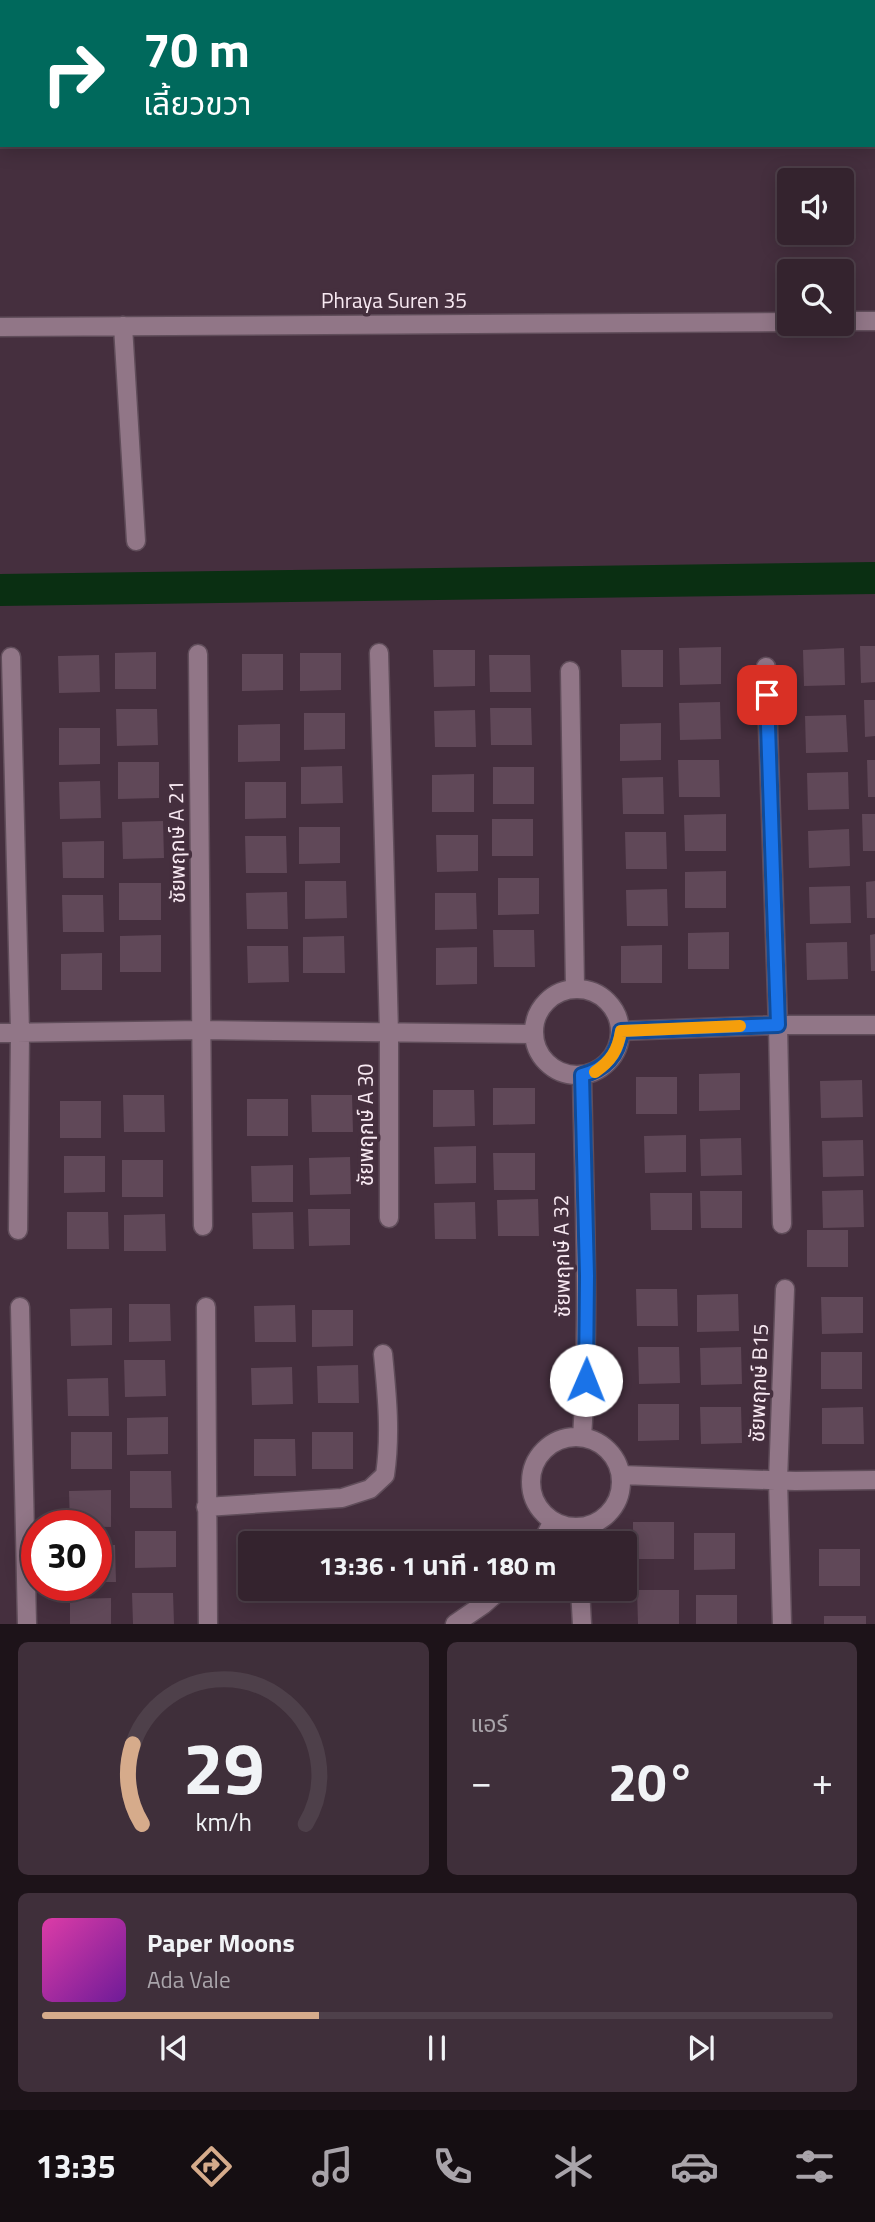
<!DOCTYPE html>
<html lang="th">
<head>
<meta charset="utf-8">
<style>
	:root { --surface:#34232e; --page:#3f2f3a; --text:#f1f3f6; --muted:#a9a4aa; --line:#4e404a; --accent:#d6ab8b }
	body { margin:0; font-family:"Titillium Web","Noto Sans Thai",sans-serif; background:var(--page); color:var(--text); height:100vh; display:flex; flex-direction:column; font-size:26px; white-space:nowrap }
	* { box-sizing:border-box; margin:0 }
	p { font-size:23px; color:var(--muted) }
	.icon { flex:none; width:38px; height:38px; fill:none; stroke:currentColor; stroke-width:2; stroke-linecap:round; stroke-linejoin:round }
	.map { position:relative; height:1624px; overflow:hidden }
	.panel { display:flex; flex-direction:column; gap:18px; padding:18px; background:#1d1319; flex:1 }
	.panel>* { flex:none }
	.guide { position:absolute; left:0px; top:0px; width:875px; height:147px; box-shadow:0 4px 18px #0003,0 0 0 2px var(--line); background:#00695c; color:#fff; overflow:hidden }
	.tools { position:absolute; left:777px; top:168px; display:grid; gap:14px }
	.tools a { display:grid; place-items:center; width:77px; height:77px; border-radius:7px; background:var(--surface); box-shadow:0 4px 18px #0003,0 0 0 2px var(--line); font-size:35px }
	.speed { position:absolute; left:21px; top:1510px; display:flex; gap:14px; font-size:35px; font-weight:700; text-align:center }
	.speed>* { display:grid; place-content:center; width:91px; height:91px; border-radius:50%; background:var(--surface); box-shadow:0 4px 18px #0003,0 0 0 2px var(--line); line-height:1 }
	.speed .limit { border:10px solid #d22; background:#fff; color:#111 }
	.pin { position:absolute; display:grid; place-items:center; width:60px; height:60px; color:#fff; margin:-30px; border-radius:14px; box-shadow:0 4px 10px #0006 }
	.me { position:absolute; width:77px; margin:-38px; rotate:1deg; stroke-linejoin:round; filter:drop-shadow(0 0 5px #0008) }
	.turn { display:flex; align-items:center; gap:24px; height:147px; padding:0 28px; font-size:32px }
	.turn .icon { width:91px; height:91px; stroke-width:2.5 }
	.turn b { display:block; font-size:49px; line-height:60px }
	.big { font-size:52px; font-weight:700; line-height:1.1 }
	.panel .widget { flex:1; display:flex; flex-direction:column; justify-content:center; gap:10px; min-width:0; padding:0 24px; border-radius:10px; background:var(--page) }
	.panel .dial { align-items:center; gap:0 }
	.dial svg { height:182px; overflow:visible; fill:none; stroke:var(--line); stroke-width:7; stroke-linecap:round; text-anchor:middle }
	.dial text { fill:var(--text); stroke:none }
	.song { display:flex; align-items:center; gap:21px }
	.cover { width:84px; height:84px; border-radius:10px; background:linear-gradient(135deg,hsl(320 70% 55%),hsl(280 70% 35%)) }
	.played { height:7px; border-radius:4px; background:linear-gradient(90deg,var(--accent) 35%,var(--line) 35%) }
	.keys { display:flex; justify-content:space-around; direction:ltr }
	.heat { display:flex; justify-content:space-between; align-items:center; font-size:38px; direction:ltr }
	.panel .tiles { flex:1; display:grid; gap:18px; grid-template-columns:1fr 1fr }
	.widget:last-child { grid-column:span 2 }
	.trip { position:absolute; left:238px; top:1531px; width:399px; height:70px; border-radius:7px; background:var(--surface); box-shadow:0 4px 18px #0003,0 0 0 2px var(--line); font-weight:700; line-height:70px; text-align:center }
	.dock { display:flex; height:112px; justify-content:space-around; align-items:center; background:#150e12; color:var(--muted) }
	.dock .icon { width:49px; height:49px }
	.dock .current { color:var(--accent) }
	.dock b { font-size:32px; color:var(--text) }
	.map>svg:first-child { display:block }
</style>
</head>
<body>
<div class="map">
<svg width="875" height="1624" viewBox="0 0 875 1624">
	<rect width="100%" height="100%" fill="#452f3e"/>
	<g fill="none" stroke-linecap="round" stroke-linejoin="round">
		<path stroke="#0a2f12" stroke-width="32" d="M0,590L875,578"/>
	</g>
	<path fill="#604858" d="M860,646H875V682L861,683Z
		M721,647V684L680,685L679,648Z
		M844,648L845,685L804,686L803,650Z
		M433,650H475V686L434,687Z
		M621,650H663V687H622Z
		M156,652V689H115V653Z
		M300,653H341V690L300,691Z
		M242,654H283V690L242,691Z
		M99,655L100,692L59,693L58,656Z
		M489,655H530L531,692H490Z
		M864,700H875V736L865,737Z
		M720,702L721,739L680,740L679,703Z
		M490,708H531L532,745H491Z
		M116,709H157L158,745L117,746Z
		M475,710L476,747H435L434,711Z
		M304,713H345V749L304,750Z
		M846,715L848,752L806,753L805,716Z
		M661,723V760L620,761V724Z
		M280,724V761L238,762V725Z
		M59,728H100V764L59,765Z
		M678,760H719L720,797H679Z
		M867,760H875V797H868Z
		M118,762H159V798L118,799Z
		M342,766L343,803L301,804V767Z
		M493,767H534V804H493Z
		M848,772L849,809L808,810L807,773Z
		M474,774V812H432V775Z
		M663,777L664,814H623L622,778Z
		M100,781L101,818L60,819L59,782Z
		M245,782H286V818L245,819Z
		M726,814V851H685L684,815Z
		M862,814H875V851H863Z
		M492,819H533V856H492Z
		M163,821L164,858L123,859L122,822Z
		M299,827H340V863L299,864Z
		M849,829L850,866L809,868L808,831Z
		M625,832H666L667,869H626Z
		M436,835H478V871L437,872Z
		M245,836H286L287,873H246Z
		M104,841V878H63L62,842Z
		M726,871V908H685V872Z
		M498,878H539V914L498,915Z
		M305,881H346L347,918L305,919Z
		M875,881V918H867L866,882Z
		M119,883H161V920H119Z
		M850,886L851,923L810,924L809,887Z
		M667,889L668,926H627L626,890Z
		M287,892L288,929H247L246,893Z
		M435,893H476L477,929L435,930Z
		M62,895H103L104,932H63Z
		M493,930H534L535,967H494Z
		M729,932V969H688V933Z
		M875,934V971H871L870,935Z
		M161,935V972H120V936Z
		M344,936L345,973H303V937Z
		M847,942L848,979L807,980L806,943Z
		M662,945V983H621V946Z
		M247,946H288L289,982L248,983Z
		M477,947V984L436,985V948Z
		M102,953V990H61V954Z
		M740,1073V1110L699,1111V1074Z
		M636,1077H677V1114H636Z
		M862,1080L863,1117L821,1118L820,1081Z
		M493,1088H535V1124L493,1125Z
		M433,1090H474L475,1126L433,1127Z
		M123,1095H164L165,1132H124Z
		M311,1095H352L353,1132H312Z
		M247,1099H288V1136H247Z
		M60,1101H101V1138H60Z
		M686,1135V1172L645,1173L644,1136Z
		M741,1138L742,1175L701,1176L700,1139Z
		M863,1140L864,1176L823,1177L822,1141Z
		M476,1146V1183L435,1184L434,1147Z
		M493,1153H535V1190H494Z
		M64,1156H105V1192L64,1193Z
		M350,1157L351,1194L310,1195L309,1158Z
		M122,1160H163V1197H122Z
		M293,1165V1202H252L251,1166Z
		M863,1190L864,1227L823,1228L822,1191Z
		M700,1191H742V1228H701Z
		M650,1193H692V1230H651Z
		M538,1199L539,1236H498L497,1200Z
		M475,1202L476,1239H435L434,1203Z
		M308,1209H350V1245L309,1246Z
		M67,1212H108L109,1249H67Z
		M293,1212L294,1249H253L252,1213Z
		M165,1214L166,1251H124V1215Z
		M807,1230H848V1267H807Z
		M636,1289H677L678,1326H637Z
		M738,1294L739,1331L697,1332V1295Z
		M821,1297H863V1333L822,1334Z
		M129,1304H170L171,1341L129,1342Z
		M295,1305L296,1342H255L254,1306Z
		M112,1308V1345L71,1346L70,1309Z
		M312,1310H353V1346L312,1347Z
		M638,1347H679L680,1383L639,1384Z
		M741,1347L742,1384L701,1385L700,1348Z
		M821,1352H862V1389H821Z
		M124,1360H165L166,1396L125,1397Z
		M358,1365L359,1403H318L317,1366Z
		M292,1367L293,1404L252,1405L251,1368Z
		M108,1378L109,1416H68L67,1379Z
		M638,1404H679V1440L638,1441Z
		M700,1407H741L742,1443L701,1444Z
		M863,1407L864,1444H822V1408Z
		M168,1417V1454L127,1455V1418Z
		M71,1432H112V1469H71Z
		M312,1432H353V1469H312Z
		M254,1439H295L296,1476H254Z
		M130,1471H171L172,1508H130Z
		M111,1490V1527L70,1526L69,1491Z
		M633,1522H674V1559H633Z
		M135,1531H176V1567L135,1568Z
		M694,1533H735V1569L694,1570Z
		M96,1545H115L116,1582H96Z
		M819,1549H860V1586H819Z
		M637,1590H679V1624H638Z
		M132,1593H173L174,1624H133Z
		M696,1595H737V1624H696Z
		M111,1598V1624H70V1599Z
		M824,1616H866V1624H824Z"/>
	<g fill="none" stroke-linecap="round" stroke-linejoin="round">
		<defs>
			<path id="minor" d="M842,321H875
				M123,326L136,541
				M0,327L789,322
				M379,653L389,1033V1218
				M198,654L203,1226
				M11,657L20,1033L18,1230
				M766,667L778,1025L782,1224
				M570,671L575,988
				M534 1032a43 43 0 1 1 86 0a43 43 0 1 1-86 0Z
				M620,1031L778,1025H875
				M0,1033L202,1030L534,1034
				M20,1307L27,1624
				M206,1307L208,1624
				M531 1482a45 45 0 1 1 90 0a45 45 0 1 1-90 0Z
				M582,1437C590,1316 584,1196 582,1075
				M621,1475L795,1481L875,1480
				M206,1507L342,1498L370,1489L385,1475C391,1434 387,1395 383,1354
				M541,1544L553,1521
				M580,1589L582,1624
				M455,1624L484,1604L501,1589
				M782,1624L778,1480L785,1289"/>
		</defs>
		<use href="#minor" stroke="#604d5a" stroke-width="21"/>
		<use href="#minor" stroke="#917687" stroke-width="18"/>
	</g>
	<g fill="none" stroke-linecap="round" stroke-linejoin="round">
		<defs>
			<path id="route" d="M586,1380L587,1276L582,1075C606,1069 618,1055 621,1031L778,1025L767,695"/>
		</defs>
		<use href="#route" stroke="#114b97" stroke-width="18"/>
		<use href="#route" stroke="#1a73e8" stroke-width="12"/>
		<path stroke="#f59e0b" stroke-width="12" d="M595,1072C611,1061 618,1050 621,1031L740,1026"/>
	</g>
	<g text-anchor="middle" stroke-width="7" stroke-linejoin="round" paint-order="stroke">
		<g font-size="21" fill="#f8e9f2" stroke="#452f3e">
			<text x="394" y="308">Phraya Suren 35</text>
			<text transform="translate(177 842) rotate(-91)" y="7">ชัยพฤกษ์ A 21</text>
			<text transform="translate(366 1125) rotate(-90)" y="7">ชัยพฤกษ์ A 30</text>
			<text transform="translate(562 1256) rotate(-91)" y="7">ชัยพฤกษ์ A 32</text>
			<text transform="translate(759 1383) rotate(-88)" y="7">ชัยพฤกษ์ B15</text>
		</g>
	</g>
</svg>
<div class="tools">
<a><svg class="icon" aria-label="sound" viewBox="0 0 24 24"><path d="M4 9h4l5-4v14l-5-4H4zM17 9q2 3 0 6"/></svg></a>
<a><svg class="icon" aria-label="search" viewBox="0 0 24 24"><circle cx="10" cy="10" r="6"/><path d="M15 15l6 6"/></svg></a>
</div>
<div class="speed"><div class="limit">30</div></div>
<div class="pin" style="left:767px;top:695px;background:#d93025"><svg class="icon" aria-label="arrive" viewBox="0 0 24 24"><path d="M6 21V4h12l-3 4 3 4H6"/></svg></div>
<svg class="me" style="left:586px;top:1380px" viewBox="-20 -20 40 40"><circle r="19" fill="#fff"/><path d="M0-13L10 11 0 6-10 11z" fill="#1a73e8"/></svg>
<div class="trip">13:36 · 1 นาที · 180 m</div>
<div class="guide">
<div class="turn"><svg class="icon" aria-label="right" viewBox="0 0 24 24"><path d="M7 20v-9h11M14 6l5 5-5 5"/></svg><div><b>70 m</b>เลี้ยวขวา</div></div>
</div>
</div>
<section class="panel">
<div class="tiles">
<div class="widget dial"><svg viewBox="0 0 100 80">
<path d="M14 69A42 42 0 1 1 86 69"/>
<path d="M14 69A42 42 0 0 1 10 34" stroke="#d6ab8b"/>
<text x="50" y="56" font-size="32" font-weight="700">29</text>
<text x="50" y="72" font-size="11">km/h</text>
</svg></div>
<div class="widget"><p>แอร์</p>
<div class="heat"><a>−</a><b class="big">20°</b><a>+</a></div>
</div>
<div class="widget">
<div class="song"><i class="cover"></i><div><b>Paper Moons</b><p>Ada Vale</p></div></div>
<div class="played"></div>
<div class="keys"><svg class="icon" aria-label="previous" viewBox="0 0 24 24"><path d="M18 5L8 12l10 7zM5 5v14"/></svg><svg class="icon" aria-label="pause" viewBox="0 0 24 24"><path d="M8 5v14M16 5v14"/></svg><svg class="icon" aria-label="next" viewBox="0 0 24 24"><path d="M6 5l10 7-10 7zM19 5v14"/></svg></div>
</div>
</div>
</section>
<nav class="dock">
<b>13:35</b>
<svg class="icon current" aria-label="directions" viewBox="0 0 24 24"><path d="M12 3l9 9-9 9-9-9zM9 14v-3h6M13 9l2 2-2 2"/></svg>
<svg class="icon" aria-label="music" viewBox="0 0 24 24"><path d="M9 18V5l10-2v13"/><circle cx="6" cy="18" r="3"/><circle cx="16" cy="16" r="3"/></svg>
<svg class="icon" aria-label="phone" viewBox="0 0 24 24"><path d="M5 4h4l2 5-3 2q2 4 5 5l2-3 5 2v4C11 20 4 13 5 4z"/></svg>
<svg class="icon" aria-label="climate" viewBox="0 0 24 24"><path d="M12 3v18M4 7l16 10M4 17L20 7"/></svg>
<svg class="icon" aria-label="car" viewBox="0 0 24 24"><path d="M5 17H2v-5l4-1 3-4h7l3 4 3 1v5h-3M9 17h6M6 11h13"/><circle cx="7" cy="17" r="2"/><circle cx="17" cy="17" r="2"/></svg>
<svg class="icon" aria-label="filters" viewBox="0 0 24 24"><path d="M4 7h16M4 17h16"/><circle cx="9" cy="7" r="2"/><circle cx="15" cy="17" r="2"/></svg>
</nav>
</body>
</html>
